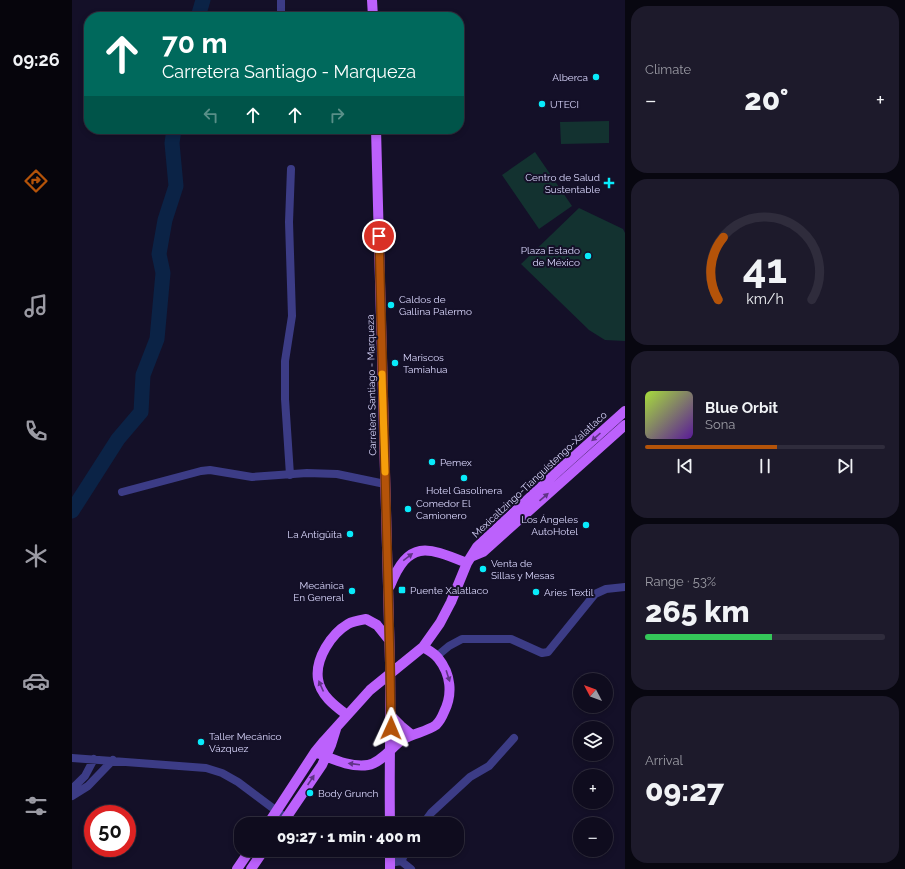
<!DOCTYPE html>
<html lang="en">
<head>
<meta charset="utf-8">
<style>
	:root { --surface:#0f0c1e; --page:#1d1a2b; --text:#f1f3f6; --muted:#9b9ba4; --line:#2f2c3c; --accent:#b45309 }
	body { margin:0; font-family:Raleway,sans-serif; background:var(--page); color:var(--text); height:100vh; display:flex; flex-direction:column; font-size:15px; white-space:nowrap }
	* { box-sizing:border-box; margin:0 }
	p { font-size:13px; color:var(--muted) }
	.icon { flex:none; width:22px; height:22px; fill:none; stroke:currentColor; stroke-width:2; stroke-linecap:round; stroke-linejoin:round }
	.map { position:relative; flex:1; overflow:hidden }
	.side { display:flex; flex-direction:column; gap:6px; padding:6px; background:#080710; width:280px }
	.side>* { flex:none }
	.banner { position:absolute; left:12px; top:12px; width:380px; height:122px; border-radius:16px; box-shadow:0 2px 6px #0003,0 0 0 1px var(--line); background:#00695c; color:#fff; overflow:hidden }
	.needle { width:26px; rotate:311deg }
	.controls { position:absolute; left:501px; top:673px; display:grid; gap:8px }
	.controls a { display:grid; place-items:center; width:40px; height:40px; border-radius:50%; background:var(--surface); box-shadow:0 2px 6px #0003,0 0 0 1px var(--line); font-size:20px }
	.speed { position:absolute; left:12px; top:805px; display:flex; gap:8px; font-size:20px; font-weight:700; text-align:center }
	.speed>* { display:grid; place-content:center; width:52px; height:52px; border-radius:50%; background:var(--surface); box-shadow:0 2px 6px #0003,0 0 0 1px var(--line); line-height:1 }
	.speed .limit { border:6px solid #d22; background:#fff; color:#111 }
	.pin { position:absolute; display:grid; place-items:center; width:34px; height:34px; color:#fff; margin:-17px; border:2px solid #fff; border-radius:50%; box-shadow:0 1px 4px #0007 }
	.me { position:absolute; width:44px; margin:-22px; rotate:1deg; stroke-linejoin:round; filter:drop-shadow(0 0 3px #0008) }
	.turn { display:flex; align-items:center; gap:14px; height:84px; padding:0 12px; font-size:18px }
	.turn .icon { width:52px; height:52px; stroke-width:2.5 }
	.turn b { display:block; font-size:28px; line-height:34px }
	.lanes { display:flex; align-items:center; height:38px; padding:0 12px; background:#0003; justify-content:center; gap:20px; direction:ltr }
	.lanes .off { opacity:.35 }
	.big { font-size:30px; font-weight:800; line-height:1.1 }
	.side .tile { flex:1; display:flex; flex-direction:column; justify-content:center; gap:6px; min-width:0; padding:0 14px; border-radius:16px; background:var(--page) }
	.side .dial { align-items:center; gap:0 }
	.dial svg { height:104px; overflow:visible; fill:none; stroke:var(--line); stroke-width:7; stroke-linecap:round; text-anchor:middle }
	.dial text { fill:var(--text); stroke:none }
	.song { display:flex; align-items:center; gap:12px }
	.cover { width:48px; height:48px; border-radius:6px; background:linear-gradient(135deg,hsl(80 70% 55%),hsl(270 70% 35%)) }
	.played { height:4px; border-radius:2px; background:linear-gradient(90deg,var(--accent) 55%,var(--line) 55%) }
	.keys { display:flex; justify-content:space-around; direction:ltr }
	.heat { display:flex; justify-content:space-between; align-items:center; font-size:22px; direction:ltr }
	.charge { height:6px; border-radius:3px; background:linear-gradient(90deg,#34c759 53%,var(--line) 0) }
	.trip { position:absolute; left:162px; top:817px; width:230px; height:40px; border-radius:16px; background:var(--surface); box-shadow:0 2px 6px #0003,0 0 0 1px var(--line); font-weight:800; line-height:40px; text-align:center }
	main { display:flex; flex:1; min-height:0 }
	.tabs { display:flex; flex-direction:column; width:72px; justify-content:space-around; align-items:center; background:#06050c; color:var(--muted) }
	.tabs .icon { width:28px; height:28px }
	.tabs .current { color:var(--accent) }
	.tabs b { font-size:18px; color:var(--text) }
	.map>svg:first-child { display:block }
</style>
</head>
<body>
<main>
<nav class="tabs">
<b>09:26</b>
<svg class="icon current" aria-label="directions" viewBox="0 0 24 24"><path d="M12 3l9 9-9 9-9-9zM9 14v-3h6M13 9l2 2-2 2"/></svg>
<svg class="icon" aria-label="music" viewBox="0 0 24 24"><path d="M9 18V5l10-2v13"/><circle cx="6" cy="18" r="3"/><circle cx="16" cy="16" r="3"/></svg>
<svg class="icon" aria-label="phone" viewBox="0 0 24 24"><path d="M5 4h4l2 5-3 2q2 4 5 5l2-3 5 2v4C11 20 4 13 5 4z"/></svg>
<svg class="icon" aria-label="climate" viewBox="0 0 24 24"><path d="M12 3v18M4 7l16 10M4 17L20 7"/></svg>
<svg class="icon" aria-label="car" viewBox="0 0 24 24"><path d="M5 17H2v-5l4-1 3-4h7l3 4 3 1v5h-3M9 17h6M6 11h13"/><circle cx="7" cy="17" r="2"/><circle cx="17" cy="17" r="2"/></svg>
<svg class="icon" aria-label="filters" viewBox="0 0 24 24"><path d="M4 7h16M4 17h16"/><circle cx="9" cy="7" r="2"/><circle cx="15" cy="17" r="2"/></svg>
</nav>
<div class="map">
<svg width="553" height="869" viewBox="0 0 553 869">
	<rect width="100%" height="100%" fill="#141028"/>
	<path fill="#133230" d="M537,121V143L489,144L488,122Z
		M463,152L500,206L467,229L430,175Z
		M507,208L551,229L553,233V341L533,340L517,330L449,264Z"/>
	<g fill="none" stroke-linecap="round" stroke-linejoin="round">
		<path stroke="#0b2346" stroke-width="15" d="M126,17L131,0
			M0,511L46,439L69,412L71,375L85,339L91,273L87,254L93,220L104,186L100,143L102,129"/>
		<path stroke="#3c3c86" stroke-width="8" d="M209,17V0
			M218,475L213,399V361L220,316L217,222L219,169
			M50,492L129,471L138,470L180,477L235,473L265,474L313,484
			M365,656L377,646L390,639H439L470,653L476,652L523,594L534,589L553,587
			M0,758L134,768L150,773L166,782L214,818
			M0,789L13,776L22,759
			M0,796L16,786L41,760
			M351,824L359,813L398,777L417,766L442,738
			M329,861L335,850
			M318,863L329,861L339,869"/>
		<path stroke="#bc61fc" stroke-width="10" d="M300,0L301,17
			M304,129L318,663C319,717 317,770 318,824
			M399,557L411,552L553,425
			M318,586C337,539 355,547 395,563
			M275,715C263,706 248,695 246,679C243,659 259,634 276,624C281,621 288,620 294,619L305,625L317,640
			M319,716L329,726L340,735
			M243,752C259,758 278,768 296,765C309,763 320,747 330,740C341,733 354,732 364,725C368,721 370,717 372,712C381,694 379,674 366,658C362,653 356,650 351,647
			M196,824L243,752L252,741L298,690L351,647L368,623L379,602L395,563L405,547L485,472L553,411
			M210,824L250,765L259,745L264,729
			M318,850V869
			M165,869L178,850
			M179,869L192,850"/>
	</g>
	<defs><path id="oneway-solid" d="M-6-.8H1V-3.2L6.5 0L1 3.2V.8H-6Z"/></defs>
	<g fill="#603487">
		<use href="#oneway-solid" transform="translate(524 437) rotate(138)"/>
		<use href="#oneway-solid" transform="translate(472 497) rotate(-41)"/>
		<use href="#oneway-solid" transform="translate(336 557) rotate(-37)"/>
		<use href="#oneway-solid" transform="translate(376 676) rotate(72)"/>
		<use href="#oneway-solid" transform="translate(249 686) rotate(-114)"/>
		<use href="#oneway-solid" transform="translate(282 764) rotate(-173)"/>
		<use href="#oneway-solid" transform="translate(239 780) rotate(-56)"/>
	</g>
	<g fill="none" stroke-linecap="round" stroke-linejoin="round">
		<defs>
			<path id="route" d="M307,236L318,663L319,728"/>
		</defs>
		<use href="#route" stroke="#753606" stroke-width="10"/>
		<use href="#route" stroke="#b45309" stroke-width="7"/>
		<path stroke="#f59e0b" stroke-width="7" d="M310,374L313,472"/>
	</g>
	<g fill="#08ebfb" stroke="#141028" stroke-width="1.5">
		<circle cx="524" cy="77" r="4"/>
		<circle cx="470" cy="104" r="4"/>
		<path d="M535 177h4v4h4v4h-4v4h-4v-4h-4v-4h4z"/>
		<circle cx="516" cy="256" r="4"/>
		<circle cx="319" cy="305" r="4"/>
		<circle cx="323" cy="363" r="4"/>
		<circle cx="360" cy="462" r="4"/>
		<circle cx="392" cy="478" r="4"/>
		<circle cx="336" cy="509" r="4"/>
		<circle cx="514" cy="525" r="4"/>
		<circle cx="278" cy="534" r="4"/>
		<circle cx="411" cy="569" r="4"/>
		<rect x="326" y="586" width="8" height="8" rx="2"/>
		<circle cx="280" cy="591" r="4"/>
		<circle cx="464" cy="592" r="4"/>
		<circle cx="129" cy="742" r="4"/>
		<circle cx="238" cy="793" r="4"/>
	</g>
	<g text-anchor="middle" stroke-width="4" stroke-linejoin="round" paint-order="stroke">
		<g font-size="10" fill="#dbd8fe" stroke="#141028" text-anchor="start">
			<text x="516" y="81" text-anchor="end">Alberca</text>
			<text x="478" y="108">UTECI</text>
			<text x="528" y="181" text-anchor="end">Centro de Salud<tspan x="528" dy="12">Sustentable</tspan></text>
			<text x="508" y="254" text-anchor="end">Plaza Estado<tspan x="508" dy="12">de México</tspan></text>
			<text x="327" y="303">Caldos de<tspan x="327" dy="12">Gallina Palermo</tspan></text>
			<text x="331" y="361">Mariscos<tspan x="331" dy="12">Tamiahua</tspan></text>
			<text x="368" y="466">Pemex</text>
			<text x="392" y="494" text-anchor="middle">Hotel Gasolinera</text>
			<text x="344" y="507">Comedor El<tspan x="344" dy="12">Camionero</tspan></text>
			<text x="506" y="523" text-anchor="end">Los Ángeles<tspan x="506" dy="12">AutoHotel</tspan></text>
			<text x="270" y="538" text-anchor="end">La Antigüita</text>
			<text x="419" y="567">Venta de<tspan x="419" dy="12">Sillas y Mesas</tspan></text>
			<text x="272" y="589" text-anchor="end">Mecánica<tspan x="272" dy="12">En General</tspan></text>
			<text x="338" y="594">Puente Xalatlaco</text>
			<text x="472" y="596">Aries Textil</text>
			<text x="137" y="740">Taller Mecánico<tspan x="137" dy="12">Vázquez</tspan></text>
			<text x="246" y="797">Body Grunch</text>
		</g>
		<g font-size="10" fill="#dbd8fe" stroke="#141028">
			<text transform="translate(299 385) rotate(-91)" y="4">Carretera Santiago - Marqueza</text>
			<text transform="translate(467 474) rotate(-43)" y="4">Mexicaltzingo-Tianguistengo-Xalatlaco</text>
		</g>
	</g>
</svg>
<div class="controls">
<a><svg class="needle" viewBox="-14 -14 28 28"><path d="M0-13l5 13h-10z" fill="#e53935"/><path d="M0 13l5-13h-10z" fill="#9b9ba4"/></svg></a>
<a><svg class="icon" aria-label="layers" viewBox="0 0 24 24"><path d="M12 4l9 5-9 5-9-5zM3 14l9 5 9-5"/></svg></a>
<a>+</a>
<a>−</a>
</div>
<div class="speed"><div class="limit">50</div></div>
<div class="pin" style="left:307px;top:236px;background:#d93025"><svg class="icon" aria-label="arrive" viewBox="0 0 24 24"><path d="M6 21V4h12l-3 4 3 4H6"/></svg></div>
<svg class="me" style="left:319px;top:728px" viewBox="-20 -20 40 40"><path d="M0-17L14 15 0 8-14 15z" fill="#b45309" stroke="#fff" stroke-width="4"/></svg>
<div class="trip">09:27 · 1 min · 400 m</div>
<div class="banner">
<div class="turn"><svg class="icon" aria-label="ahead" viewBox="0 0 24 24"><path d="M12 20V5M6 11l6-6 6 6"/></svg><div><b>70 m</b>Carretera Santiago - Marqueza</div></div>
<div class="lanes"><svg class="icon off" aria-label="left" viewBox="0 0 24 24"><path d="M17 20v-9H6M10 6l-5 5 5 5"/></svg><svg class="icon" aria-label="ahead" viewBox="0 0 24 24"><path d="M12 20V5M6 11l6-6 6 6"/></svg><svg class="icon" aria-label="ahead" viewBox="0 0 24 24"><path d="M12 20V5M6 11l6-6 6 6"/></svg><svg class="icon off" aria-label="right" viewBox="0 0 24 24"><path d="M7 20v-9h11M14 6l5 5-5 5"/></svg></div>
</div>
</div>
<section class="side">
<div class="tile"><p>Climate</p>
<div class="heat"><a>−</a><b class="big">20°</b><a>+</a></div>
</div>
<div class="tile dial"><svg viewBox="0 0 100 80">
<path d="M14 69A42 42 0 1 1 86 69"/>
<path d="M14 69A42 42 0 0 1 18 21" stroke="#b45309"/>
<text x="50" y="56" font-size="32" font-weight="700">41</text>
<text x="50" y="72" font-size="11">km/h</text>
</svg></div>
<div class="tile">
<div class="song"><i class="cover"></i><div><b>Blue Orbit</b><p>Sona</p></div></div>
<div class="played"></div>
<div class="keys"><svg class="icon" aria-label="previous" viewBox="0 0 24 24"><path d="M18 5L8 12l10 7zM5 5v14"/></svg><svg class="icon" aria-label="pause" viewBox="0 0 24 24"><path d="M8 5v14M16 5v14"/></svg><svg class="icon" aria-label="next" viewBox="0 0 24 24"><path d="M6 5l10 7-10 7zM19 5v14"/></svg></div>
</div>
<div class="tile"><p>Range · 53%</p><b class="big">265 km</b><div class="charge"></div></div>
<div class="tile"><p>Arrival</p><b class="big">09:27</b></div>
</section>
</main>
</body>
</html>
